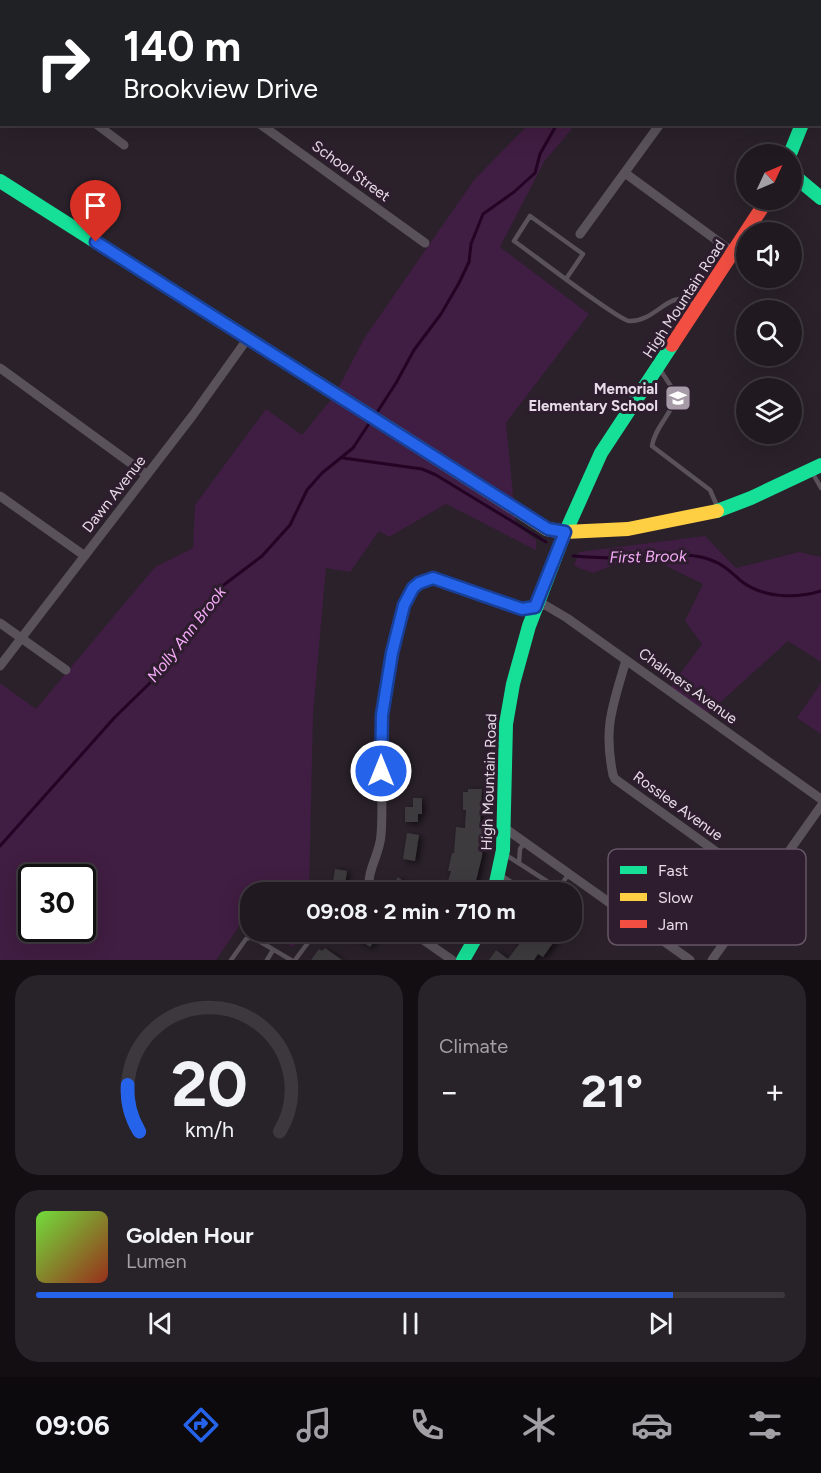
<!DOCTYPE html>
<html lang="en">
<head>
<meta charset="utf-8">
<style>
	:root { --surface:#201920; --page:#282229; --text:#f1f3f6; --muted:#a2a0a5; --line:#3d383e; --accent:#2563eb }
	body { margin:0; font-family:Figtree,sans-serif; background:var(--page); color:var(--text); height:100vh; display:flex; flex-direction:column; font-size:22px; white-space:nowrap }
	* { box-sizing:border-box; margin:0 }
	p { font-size:20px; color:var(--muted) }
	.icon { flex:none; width:33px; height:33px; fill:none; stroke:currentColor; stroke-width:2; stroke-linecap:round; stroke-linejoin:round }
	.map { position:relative; height:960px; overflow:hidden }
	.drawer { display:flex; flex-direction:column; gap:15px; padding:15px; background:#120e12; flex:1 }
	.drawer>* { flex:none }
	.guide { position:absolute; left:0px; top:0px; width:822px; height:126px; box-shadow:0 6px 24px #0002,0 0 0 2px var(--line); background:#202124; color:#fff; overflow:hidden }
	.needle { width:39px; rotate:46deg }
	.buttons { position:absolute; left:736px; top:144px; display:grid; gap:12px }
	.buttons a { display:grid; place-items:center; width:66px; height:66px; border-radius:50%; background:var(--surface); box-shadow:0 6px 24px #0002,0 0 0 2px var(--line); font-size:30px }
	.speed { position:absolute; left:18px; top:864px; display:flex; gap:12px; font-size:30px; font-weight:700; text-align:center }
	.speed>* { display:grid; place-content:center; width:78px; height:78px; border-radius:50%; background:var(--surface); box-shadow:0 6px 24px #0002,0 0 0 2px var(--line); line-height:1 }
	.speed .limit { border:3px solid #111; border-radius:9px; background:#fff; color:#111 }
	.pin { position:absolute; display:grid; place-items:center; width:51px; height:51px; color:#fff; margin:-62px -26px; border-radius:50% 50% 50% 0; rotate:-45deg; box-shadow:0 0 6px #0007 }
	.pin .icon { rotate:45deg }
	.me { position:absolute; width:66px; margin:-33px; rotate:0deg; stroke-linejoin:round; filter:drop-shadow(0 0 4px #0008) }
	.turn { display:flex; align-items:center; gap:21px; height:126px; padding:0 24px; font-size:27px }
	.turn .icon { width:78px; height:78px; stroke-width:2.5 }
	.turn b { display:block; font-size:42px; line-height:51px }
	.big { font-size:45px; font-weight:700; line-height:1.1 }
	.drawer .tile { flex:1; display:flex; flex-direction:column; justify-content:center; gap:9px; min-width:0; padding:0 21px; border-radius:24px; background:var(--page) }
	.drawer .dial { align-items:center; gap:0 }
	.dial svg { height:156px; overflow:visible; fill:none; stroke:var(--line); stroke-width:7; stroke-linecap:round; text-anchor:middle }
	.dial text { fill:var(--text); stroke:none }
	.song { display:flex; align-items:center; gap:18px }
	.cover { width:72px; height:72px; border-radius:9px; background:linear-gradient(135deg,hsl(100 70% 55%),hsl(10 70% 35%)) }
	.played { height:6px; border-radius:3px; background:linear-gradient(90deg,var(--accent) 85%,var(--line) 85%) }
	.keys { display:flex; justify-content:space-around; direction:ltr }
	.heat { display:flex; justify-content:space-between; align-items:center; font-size:33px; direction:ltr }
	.drawer .tiles { flex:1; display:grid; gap:15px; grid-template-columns:1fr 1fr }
	.tile:last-child { grid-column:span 2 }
	.trip { position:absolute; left:240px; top:882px; width:342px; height:60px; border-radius:24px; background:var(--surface); box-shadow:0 6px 24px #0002,0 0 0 2px var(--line); font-weight:700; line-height:60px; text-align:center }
	.dock { display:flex; height:96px; justify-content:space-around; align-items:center; background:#0d0a0d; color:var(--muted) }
	.dock .icon { width:42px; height:42px }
	.dock .on { color:var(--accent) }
	.dock b { font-size:27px; color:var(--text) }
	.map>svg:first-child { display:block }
</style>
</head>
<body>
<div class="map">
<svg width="821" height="960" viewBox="0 0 821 960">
	<defs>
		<filter id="shadow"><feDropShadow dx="3" dy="2" stdDeviation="3" flood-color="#0009"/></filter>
	</defs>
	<rect width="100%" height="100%" fill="#2a212a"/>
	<path fill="#401d42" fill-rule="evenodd" d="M528,125H575L544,162L500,247L589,314L506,423L516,525L536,540V550L446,504L389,537L379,531L350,572L326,568L313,714L309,892H250V917L247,915L216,960H0V683L36,709L155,567L193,548L195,505L266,409L302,435L334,396L365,337L474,180ZM32,878H82V928H32Z
		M705,536L736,568L799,552L821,557V662L788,641L704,717L669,689L702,644L685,621L703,584L642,554L593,573L574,566L579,552Z
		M821,683V734L797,718Z
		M271,932H305L293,947Z"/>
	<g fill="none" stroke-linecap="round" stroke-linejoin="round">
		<path stroke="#230425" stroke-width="3" d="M633,2L634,0
			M376,414L396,383L414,350L441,314L459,283L469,262L471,244L483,214L514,192L535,173L540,154L557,124
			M343,458L422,469L436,475L546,542
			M573,556C588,557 604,558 619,558C650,559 681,549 711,560C723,564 732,573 741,581C763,598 796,599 821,591
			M0,846L115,717L152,681L186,640L203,608L221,587L262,556L290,525L307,490L322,473L353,448L370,422"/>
	</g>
	<path fill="#3c3b3c" filter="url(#shadow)" d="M468,789H482L480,824H484L482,856L477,877L472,892H445L451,871H448L452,853H454L456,827L465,828L466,810H463V792H468Z
		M413,798H422V814H418V822H405V807H413Z
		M407,833L419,835L415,861L403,859Z
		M335,869L347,871L344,892H332L333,889L328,888L329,881L333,882Z
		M398,877L407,884L405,887L413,892H399L391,887Z
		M348,932H368L377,937L370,947Z
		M515,932H561L543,957L538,954L534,960H489L496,950L508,959L520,943L511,937Z
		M325,948L342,960H311L319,949L322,951Z"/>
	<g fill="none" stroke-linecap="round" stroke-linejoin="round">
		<path stroke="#5a525a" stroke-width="4.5" d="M566,279L583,254L530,216L514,241C530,252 618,320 629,321C651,322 664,300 679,299C685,299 691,302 697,305
			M659,368L676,394C673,414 655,426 652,446L710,490L718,508
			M812,472L821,488
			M506,855L559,889
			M519,863L520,849L524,843
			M502,876L527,892
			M287,883L296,892
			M556,892L568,875
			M231,960L246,939L252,937L291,960
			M267,960L273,950
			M295,960L316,932"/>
		<path stroke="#5a525a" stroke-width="9" d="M85,0L87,2
			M312,0L315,2
			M553,2L554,0
			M708,2L709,0
			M0,53L2,54
			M96,124L124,145
			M260,124L425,243
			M625,173L734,253
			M580,234L660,124
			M0,368L147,475
			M0,496L85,556
			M0,623L66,670
			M626,660C613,706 603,726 613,775L615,779L764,886
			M0,666L193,415L248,338
			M506,829L690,960
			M370,892C365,872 380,855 381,835C384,800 379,764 381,729C382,703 397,604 414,587C421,580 429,578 439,579L522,609L545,605L567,618L821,799
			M412,932L452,960
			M712,960L821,806"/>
		<path stroke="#16e098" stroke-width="14" d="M0,6L2,4
			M820,72L821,71
			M790,154L802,124
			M792,174L821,198
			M0,181L397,433
			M717,511L751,498L821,465
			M494,892L503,850L506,724L513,684L529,626L562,540L601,453L672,345
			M463,960L479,932"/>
		<path stroke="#ffcf43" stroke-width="14" d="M397,433L547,529L565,532L628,529L717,511"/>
		<path stroke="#f24e42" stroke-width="14" d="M672,345L767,200"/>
	</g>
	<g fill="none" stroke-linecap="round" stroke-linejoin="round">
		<defs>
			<path id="route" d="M96,242L548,529L565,532L535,607L522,609L433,578L419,583L413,588L404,605L392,653L382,715L381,771"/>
		</defs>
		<use href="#route" stroke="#184099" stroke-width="15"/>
		<use href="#route" stroke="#2563eb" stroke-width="10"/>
	</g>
	<defs>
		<symbol id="school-square" viewBox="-11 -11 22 22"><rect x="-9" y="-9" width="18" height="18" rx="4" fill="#a59aa5" stroke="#2e1d2e"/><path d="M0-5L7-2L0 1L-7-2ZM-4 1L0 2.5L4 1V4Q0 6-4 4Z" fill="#fff"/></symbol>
	</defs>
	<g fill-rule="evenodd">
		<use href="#school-square" x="663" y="383" width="30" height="30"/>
	</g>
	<g text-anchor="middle" stroke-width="6" stroke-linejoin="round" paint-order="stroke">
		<g font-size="15" fill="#e7dbe7" stroke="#2e1d2e">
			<text transform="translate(351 171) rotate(36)" y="5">School Street</text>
			<text transform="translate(684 299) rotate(-57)" y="5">High Mountain Road</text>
			<text transform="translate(114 494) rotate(-52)" y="5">Dawn Avenue</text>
			<text transform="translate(688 686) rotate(36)" y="5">Chalmers Avenue</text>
			<text transform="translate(489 782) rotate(-88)" y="5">High Mountain Road</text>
			<text transform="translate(678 806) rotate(36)" y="5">Rosslee Avenue</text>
		</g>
		<g font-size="15" font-weight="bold" fill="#e7dbe7" stroke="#2e1d2e" text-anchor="end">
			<text x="658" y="394">Memorial<tspan x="658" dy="17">Elementary School</tspan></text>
		</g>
		<g font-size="16" font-style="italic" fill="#f5abf8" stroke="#2e1d2e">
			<text transform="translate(648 556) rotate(-1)" y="6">First Brook</text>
			<text transform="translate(186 634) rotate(-52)" y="6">Molly Ann Brook</text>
		</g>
	</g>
	<rect x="608" y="849" width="198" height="96" rx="9" fill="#2e1d2e" stroke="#665666" stroke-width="1.5"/>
	<rect x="620" y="866" width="27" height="8" fill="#16e098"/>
	<rect x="620" y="893" width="27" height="8" fill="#ffcf43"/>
	<rect x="620" y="920" width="27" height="8" fill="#f24e42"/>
	<g font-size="16" fill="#e7dbe7">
		<text x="658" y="876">Fast</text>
		<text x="658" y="903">Slow</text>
		<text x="658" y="930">Jam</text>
	</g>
</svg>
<div class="buttons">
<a><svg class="needle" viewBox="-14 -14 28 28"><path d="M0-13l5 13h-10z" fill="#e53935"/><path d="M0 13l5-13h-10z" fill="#a2a0a5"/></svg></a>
<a><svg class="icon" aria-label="sound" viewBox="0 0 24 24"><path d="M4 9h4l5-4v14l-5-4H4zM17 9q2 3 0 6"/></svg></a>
<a><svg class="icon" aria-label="search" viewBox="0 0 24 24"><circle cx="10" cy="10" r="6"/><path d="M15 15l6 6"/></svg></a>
<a><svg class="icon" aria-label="layers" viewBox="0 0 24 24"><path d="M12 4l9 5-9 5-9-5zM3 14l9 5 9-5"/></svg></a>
</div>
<div class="speed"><div class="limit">30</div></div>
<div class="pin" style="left:96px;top:242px;background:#d93025"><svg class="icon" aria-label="arrive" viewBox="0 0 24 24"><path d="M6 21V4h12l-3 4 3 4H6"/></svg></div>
<svg class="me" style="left:381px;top:771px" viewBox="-20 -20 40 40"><circle r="17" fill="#2563eb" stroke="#fff" stroke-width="3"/><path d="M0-11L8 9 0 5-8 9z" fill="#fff"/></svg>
<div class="trip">09:08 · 2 min · 710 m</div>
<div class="guide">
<div class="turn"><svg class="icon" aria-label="right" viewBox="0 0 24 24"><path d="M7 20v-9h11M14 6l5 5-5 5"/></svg><div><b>140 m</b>Brookview Drive</div></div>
</div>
</div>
<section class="drawer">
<div class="tiles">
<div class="tile dial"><svg viewBox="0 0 100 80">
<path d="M14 69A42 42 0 1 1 86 69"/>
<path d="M14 69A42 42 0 0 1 8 45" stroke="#2563eb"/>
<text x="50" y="56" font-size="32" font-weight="700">20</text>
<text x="50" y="72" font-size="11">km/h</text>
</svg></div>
<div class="tile"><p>Climate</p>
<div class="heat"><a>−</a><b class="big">21°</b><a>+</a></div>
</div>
<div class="tile">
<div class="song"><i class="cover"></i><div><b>Golden Hour</b><p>Lumen</p></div></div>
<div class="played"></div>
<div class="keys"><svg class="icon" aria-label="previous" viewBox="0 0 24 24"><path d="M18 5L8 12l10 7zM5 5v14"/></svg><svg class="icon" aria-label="pause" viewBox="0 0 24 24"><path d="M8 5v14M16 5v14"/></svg><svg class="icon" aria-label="next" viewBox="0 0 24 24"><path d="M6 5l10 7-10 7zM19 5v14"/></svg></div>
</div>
</div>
</section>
<nav class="dock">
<b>09:06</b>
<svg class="icon on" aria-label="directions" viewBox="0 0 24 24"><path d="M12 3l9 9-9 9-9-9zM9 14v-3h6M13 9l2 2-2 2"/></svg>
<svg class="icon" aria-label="music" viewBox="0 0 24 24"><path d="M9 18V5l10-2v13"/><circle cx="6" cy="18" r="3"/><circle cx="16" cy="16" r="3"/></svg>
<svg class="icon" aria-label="phone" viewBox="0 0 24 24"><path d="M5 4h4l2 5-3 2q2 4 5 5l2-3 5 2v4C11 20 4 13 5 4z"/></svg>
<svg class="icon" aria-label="climate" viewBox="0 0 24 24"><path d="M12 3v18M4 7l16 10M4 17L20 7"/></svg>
<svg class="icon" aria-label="car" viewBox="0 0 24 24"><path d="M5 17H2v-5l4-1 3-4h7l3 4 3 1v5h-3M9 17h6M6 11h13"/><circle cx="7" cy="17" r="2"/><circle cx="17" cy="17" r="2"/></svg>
<svg class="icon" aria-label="filters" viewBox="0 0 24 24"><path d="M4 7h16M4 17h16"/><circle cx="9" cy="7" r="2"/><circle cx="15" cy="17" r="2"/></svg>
</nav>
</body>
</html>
